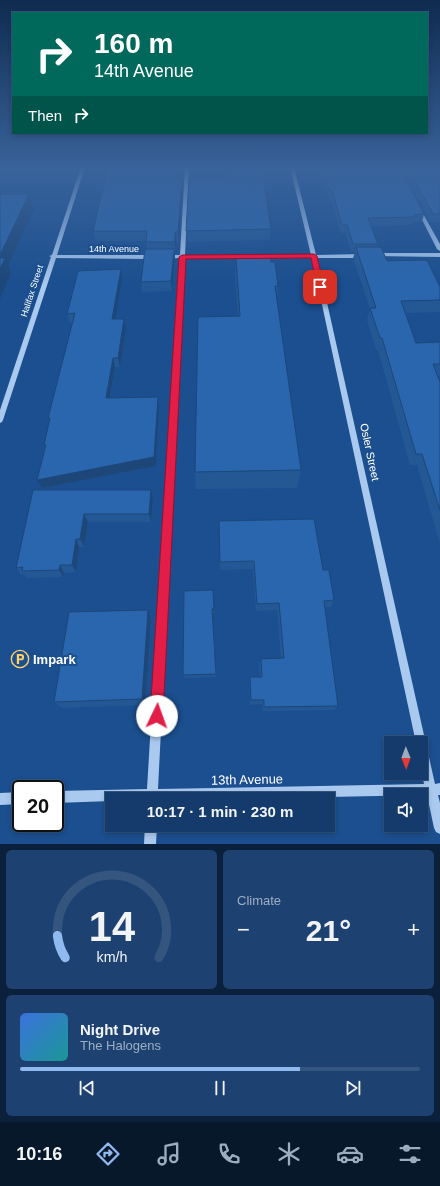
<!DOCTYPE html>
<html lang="en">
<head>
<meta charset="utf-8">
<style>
	:root { --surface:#143b6b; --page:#1d4271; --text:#f1f3f6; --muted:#9dadc1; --line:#33557e; --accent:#90b9f0 }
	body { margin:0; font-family:Helvetica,sans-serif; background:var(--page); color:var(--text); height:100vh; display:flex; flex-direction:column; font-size:15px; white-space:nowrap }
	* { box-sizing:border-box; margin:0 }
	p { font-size:13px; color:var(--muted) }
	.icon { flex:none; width:22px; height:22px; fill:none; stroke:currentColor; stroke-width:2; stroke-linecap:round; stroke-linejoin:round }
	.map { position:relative; height:844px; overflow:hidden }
	.details { display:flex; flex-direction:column; gap:6px; padding:6px; background:#0b203b; flex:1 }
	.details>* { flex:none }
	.top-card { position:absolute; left:12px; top:12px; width:416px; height:122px; border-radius:0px; box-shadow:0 2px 6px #0003,0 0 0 1px var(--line); background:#00695c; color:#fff; overflow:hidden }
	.needle { width:26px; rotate:179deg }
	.buttons { position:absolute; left:384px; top:736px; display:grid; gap:8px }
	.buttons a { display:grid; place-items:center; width:44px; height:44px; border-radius:0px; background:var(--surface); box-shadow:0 2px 6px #0003,0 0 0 1px var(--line); font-size:20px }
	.speed { position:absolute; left:12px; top:780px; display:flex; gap:8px; font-size:20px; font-weight:700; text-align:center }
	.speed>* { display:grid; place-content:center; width:52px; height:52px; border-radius:50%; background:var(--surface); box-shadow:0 2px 6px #0003,0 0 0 1px var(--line); line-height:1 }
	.speed .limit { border:2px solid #111; border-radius:6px; background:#fff; color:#111 }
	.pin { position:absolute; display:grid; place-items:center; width:34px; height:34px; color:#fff; margin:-17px; border-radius:8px; box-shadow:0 2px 6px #0006 }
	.me { position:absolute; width:44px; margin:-22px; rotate:3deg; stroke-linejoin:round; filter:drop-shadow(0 0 3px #0008) }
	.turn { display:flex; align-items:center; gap:14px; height:84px; padding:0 16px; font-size:18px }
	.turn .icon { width:52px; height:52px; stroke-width:2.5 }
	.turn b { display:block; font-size:28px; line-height:34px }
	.then { display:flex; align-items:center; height:38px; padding:0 16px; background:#0003; gap:8px; font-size:15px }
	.big { font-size:30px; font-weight:800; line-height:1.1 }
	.details .tile { flex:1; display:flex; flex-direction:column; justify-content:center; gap:6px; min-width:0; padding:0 14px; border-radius:6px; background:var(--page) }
	.details .dial { align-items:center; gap:0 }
	.dial svg { height:104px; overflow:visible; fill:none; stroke:var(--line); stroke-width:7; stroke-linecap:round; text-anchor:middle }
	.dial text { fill:var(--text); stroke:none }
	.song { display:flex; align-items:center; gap:12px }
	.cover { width:48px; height:48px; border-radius:6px; background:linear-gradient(135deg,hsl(220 70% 55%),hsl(180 70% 35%)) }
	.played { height:4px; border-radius:2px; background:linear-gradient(90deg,var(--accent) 70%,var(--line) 70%) }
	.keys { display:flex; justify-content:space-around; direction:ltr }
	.heat { display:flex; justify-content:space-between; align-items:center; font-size:22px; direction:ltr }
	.details .tiles { flex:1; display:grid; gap:6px; grid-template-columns:1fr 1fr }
	.tile:last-child { grid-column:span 2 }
	.trip { position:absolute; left:105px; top:792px; width:230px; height:40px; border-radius:0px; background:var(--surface); box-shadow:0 2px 6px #0003,0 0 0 1px var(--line); font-weight:800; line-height:40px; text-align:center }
	.tabs { display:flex; height:64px; justify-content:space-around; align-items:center; background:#08182b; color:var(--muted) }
	.tabs .icon { width:28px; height:28px }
	.tabs .on { color:var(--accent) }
	.tabs b { font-size:18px; color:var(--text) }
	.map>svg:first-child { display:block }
</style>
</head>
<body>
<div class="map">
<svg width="440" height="844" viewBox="0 0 440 844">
	<rect width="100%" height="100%" fill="#1b4f8f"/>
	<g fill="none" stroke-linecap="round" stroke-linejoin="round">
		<path fill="#a9c9ee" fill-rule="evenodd" d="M81,167H85L57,255H152L155,257L152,259L56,258L3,420L2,422L0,423V410L51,257L49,256L52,255Z
			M185,167H189L185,255H311L290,167H294L316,255L362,254L365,256L362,258H317L426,744L435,784L440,783V795H438L440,803V834L436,832L434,828L427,795L227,799H112V801L55,803V791L147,789L179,258L166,259L163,257L166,255H180ZM185,258H312L416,743H421V769L424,784L158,789Z
			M417,209L421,210L440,244V251L437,249L417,210Z
			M376,253H440V257L374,256V254Z
			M21,792V804L0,805V793Z
			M145,825H157L156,844H144Z"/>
	</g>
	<path fill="#245895" d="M109,167H178L177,180H182V190L179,242H176L175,252V259L172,291L142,292L141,282L147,249L146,241H95L93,231Z
		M228,167H262L271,229L270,240L187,242L186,231L229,178Z
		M320,167H400L424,214L422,222H413L412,225L371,226L378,244L377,247L387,261L440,287V312L406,313L416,343L440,342V376H437L440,382V544L417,465H410L378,350H376L367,320L370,309L353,258L355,252H351L345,233H341L330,198H328Z
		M401,167H440V222H430Z
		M236,257L271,262L278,286L277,299L301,470L297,488L196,489L195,472L238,316L235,277Z
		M122,279L115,319H124L126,328L120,367H115L110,398L158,397L159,406L156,466L42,488L37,480L45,448L44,445L50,421L48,418L73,323H70L67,314Z
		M33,490H151L153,498L151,522H88L84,547H79L76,572L64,573L63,577L27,578L24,574L21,575L16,568Z
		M219,521L323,570L334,600L331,607H325L338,706L334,710L263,711L262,704L250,705L249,683L250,677H260L259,664L261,659L281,658L277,610L256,611L253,569L220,570Z
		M213,590L214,613H212L216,677L184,678L183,675Z
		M148,610L151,619L145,705L62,708L54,702Z"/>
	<path fill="#1d4779" d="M177,167H178L177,182Z
		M182,180V190L179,242L178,232Z
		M29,194L34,209L8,266L11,273L0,299V255Z
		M175,232L176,242L175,252Z
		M174,249L175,259L172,291L171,281Z
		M121,269L122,279L114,328L112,319Z
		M124,319L126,328L120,367L118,358Z
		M113,358L115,367L108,407L106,398Z
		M158,397L159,406L156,466L42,488L37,480Z
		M151,490L153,498L151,522L149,514Z
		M84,514L88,522L84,547L80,539Z
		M76,539L79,547L76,572L72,565Z
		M60,565L64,573L63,577L59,570Z
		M148,610L151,619L145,705L142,699Z"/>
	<path fill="#2a66ad" stroke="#1d4779" d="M109,167H177V180H182L178,232H175V242H146L147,231H93L102,192Z
		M229,167H262L271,229L186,231L189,179L230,178Z
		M323,167H400L424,214L414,215L415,217L368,218L378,244H353L347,225H342L332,190H329Z
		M407,167H440V214H433Z
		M0,194H29L0,255Z
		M356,247H381L387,261L427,260L440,287V300L401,301L416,343L440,342V364H433L440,382V510L422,454H416L382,338H380L370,308H376Z
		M145,249H174L171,281L141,282Z
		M270,255L271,262H275L278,286H275L301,470L195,472L198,317L240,316L236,257Z
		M0,258H5L0,269Z
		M121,269L112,319H124L118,358H113L106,398L158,397L154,457L37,480L46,445H44L50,418H48L75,313L67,314L78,271Z
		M33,490H151L149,514H84L80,539H76L72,565H60L59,570L22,571L23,567L16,568Z
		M314,519L323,570H329L334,600L324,601L338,706L264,707V700H251L250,677H262L261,659L284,658L279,603L257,604L254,561L220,562L219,521Z
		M213,590L214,609H212L216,674L183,675L184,591Z
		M148,610L142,699L54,702L69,612Z"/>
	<linearGradient id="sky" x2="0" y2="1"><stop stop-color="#0f2b4f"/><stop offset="0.59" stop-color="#39639b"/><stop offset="1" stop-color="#39639b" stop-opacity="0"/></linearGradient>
	<rect width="440" height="285" fill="url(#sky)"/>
	<path fill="#e11d48" stroke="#92132f" d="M314,254L317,256L324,287L320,289L317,287L311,258L186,259L163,716L161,721L157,723L152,721L150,716L179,257L182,255Z"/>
	<defs>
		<symbol id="parking-ring" viewBox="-11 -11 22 22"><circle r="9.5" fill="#1b4f8f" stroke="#ffd166" stroke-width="1.5"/><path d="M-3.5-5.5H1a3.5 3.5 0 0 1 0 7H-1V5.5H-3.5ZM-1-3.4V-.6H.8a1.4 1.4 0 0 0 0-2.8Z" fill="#ffd166"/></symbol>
	</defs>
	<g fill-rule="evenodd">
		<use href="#parking-ring" x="10" y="649" width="20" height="20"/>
	</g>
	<g text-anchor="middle" stroke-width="4" stroke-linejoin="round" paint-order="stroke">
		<g font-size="9" fill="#fff" stroke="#1b4f8f">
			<text x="114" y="252">14th Avenue</text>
			<text transform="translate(32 291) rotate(-72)" y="3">Halifax Street</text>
		</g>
		<g font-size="11" fill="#fff" stroke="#1b4f8f">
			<text transform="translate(370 452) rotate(78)" y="4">Osler Street</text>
		</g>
		<g font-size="13" font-weight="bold" fill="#fff" stroke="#1b4f8f" text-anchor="start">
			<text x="33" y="664">Impark</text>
		</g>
		<g font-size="13" fill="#fff" stroke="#1b4f8f">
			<text transform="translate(247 779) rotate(-1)" y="5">13th Avenue</text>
		</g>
	</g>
</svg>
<div class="buttons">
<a><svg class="needle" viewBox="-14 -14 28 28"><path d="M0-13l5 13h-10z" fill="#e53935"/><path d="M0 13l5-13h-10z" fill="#9dadc1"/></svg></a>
<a><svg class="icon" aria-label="sound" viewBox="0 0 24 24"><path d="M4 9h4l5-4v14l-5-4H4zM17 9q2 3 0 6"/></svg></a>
</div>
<div class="speed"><div class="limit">20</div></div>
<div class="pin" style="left:320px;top:287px;background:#d93025"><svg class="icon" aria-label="arrive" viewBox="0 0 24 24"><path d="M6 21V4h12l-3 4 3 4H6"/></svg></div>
<svg class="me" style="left:157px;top:716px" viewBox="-20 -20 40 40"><circle r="19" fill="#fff"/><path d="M0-13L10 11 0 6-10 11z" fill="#e11d48"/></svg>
<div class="trip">10:17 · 1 min · 230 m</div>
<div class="top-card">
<div class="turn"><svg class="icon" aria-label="right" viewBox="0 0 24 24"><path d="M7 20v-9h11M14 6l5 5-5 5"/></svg><div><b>160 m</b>14th Avenue</div></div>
<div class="then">Then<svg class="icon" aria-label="right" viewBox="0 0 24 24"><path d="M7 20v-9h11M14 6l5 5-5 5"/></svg></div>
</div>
</div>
<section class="details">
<div class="tiles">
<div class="tile dial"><svg viewBox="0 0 100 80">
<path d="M14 69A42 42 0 1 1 86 69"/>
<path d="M14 69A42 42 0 0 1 8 52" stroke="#90b9f0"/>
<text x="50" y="56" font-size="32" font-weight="700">14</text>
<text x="50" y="72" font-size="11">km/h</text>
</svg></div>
<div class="tile"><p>Climate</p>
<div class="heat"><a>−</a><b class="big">21°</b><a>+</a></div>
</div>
<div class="tile">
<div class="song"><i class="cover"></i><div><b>Night Drive</b><p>The Halogens</p></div></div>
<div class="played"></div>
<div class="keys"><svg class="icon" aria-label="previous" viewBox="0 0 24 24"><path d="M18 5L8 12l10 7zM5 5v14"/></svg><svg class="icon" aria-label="pause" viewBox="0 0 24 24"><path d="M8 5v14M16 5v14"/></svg><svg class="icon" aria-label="next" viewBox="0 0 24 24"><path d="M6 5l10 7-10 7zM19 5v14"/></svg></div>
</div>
</div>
</section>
<nav class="tabs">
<b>10:16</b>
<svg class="icon on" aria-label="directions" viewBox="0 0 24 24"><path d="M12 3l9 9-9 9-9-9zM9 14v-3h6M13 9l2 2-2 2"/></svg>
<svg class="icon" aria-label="music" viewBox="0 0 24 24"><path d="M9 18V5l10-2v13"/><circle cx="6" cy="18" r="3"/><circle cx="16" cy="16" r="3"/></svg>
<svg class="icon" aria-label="phone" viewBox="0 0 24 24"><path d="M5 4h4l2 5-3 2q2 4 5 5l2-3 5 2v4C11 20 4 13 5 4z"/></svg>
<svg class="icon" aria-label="climate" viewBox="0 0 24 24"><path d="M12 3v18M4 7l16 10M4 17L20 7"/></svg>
<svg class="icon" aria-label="car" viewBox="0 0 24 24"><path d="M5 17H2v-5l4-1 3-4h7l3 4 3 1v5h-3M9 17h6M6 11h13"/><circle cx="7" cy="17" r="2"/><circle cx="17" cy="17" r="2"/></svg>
<svg class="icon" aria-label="filters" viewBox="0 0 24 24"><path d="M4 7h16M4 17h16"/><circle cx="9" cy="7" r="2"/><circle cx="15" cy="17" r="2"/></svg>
</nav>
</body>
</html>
